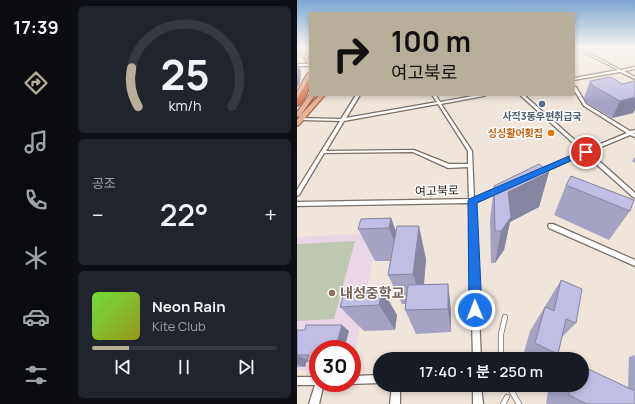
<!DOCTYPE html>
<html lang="ko">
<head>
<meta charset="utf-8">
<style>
	:root { --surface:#171b24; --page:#20242c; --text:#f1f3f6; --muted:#9ea1a6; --line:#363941; --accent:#b8af9b }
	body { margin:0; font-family:Manrope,"Noto Sans KR",sans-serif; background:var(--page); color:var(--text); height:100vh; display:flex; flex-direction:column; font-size:15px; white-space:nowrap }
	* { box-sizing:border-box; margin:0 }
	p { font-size:13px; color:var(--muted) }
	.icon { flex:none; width:22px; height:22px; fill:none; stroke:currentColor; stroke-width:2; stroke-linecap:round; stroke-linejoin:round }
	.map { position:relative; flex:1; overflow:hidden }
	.details { display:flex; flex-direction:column; gap:6px; padding:6px; background:#0d0f14; width:225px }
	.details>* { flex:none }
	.hud { position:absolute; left:12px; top:12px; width:266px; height:84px; border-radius:0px; box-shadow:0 2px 6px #0003; background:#b8af9b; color:#111; overflow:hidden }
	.speed { position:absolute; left:12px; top:340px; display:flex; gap:8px; font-size:20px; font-weight:700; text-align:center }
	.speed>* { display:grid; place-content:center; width:52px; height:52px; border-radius:50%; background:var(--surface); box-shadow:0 2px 6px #0003; line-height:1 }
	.speed .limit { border:6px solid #d22; background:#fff; color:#111 }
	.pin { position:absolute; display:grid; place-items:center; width:34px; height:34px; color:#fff; margin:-17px; border:2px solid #fff; border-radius:50%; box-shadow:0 1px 4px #0007 }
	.me { position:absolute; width:44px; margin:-22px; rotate:359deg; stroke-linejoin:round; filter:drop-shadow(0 0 3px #0008) }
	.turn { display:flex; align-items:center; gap:14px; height:84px; padding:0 16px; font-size:18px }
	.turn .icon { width:52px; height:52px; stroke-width:2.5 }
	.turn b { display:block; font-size:28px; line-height:34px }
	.big { font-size:30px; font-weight:600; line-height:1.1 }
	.details .widget { flex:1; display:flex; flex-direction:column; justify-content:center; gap:6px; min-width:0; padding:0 14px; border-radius:6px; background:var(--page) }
	.details .dial { align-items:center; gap:0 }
	.dial svg { height:104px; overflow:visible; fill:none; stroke:var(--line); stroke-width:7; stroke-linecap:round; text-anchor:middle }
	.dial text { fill:var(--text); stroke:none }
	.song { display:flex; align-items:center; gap:12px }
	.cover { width:48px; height:48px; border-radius:6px; background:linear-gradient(135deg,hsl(100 70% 55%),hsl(60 70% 35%)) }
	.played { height:4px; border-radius:2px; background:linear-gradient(90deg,var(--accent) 20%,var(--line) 20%) }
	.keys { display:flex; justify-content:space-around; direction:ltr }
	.heat { display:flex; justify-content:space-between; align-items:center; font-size:22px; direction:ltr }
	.trip { position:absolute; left:76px; top:352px; width:216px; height:40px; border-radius:20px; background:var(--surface); box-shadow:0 2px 6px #0003; font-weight:600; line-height:40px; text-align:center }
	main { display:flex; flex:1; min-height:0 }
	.dock { display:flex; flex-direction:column; width:72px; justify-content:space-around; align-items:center; background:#090b0e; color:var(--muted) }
	.dock .icon { width:28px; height:28px }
	.dock .selected { color:var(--accent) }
	.dock b { font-size:18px; color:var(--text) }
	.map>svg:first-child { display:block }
</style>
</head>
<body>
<main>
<nav class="dock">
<b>17:39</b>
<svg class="icon selected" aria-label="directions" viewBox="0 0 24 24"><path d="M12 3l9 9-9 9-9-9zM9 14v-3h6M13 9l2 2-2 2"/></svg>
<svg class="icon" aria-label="music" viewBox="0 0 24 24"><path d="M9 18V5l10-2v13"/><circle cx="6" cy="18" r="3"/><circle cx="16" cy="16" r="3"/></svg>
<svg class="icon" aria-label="phone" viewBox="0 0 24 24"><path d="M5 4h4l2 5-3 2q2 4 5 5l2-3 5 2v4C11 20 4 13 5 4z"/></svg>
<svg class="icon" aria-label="climate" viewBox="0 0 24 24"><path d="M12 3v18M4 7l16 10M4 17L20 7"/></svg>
<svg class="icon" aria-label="car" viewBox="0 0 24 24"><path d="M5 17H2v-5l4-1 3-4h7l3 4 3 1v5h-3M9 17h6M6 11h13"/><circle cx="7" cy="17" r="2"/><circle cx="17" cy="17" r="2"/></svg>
<svg class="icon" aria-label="filters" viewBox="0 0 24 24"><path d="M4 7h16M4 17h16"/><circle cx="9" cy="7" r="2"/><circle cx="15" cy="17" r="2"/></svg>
</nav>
<section class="details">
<div class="widget dial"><svg viewBox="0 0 100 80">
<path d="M14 69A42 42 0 1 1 86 69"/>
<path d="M14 69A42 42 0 0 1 9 39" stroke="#b8af9b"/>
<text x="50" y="56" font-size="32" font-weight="700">25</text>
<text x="50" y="72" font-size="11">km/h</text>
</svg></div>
<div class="widget"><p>공조</p>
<div class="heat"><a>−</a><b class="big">22°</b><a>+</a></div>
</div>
<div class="widget">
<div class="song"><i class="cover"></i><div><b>Neon Rain</b><p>Kite Club</p></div></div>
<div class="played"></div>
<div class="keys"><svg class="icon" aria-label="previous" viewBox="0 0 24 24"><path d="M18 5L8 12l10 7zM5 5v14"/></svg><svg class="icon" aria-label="pause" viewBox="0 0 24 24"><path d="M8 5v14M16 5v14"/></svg><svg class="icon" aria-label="next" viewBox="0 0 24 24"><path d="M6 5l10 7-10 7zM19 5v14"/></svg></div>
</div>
</section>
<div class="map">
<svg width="338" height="404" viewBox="0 0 338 404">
	<rect width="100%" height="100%" fill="#f0e5db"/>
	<path fill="#e9d7e8" d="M81,233L55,367V349H21V369L0,370V237Z"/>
	<path fill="#bdc7b1" d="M58,241L37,319L0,321V244Z"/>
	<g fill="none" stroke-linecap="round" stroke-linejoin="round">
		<path stroke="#c8beb5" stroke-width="7" stroke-dasharray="7 3.5" stroke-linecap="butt" d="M0,118L19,95"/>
		<defs>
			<path id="lane-far1" d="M0,50H4
				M0,56H7"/>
			<path id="lane" d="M204,359V334L208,317
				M211,385L222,404
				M206,404L210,397"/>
			<path id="street" d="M277,47H280L324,70L338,67V69L327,71L338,77V79L323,72L277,80V78L321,70Z
				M0,64H13V66H0Z
				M277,86L279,87L289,104L333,131L338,130V133H336L338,134V137L333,135L292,152L338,193V198L336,197L288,154L244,173L242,174L240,172V171L286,152L223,95H227L289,150L330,133L287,106L277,90Z
				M59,95H63L49,118L140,102L135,95H139L143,102L181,95H189L187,96L144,104L175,151L177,198L199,189H203L204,190L203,191L177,203L184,359H176L172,203L0,206V202L172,199L171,167L151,168L116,152L27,153L2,195L0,196V190L43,121L4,120L2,119L4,118L44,119ZM141,104L171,151V164H152L117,150L29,151L47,121Z
				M252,224H256L338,260V266L252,228L251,226Z
				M83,375V383L55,384L52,383H55V376Z
				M0,377H21V383H27L22,404H12L18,385H0Z
				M95,385H103V404H93Z
				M176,385H184L186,404H176Z"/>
			<path id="primary" d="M1,47H5L13,61V66L11,65Z
				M13,72V79L3,97L0,99V92L10,74Z
				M13,94V95H18L3,116L22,95H28L2,125L0,126V120L3,116L0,117V112Z"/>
			<path id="highway" d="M13,79C13,90 9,97 2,105L0,106V100L10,81Z"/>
		</defs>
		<use href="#lane-far1" stroke="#796f66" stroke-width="2.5"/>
		<use href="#lane" stroke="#796f66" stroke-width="6"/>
		<use href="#street" stroke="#796f66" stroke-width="2.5"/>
		<use href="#primary" stroke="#9c5f43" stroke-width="2"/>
		<use href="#highway" stroke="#9c5f43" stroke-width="2"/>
		<use href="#lane-far1" stroke="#fff" stroke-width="1.5"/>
		<use href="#lane" stroke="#fff" stroke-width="4.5"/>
		<use href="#street" fill="#fff" fill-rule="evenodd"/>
		<use href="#primary" fill="#e9b29a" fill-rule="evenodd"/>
		<use href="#highway" fill="#db7f56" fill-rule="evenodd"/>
	</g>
	<path fill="#a5a3c4" d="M293,81L337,110L336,113L315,118L290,103L287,98Z
		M338,157V163L335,161Z
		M252,172L242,207L213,222L207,250L198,263H194L193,220L197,186Z
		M269,185L333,211L312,240L257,215Z
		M94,218L99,232L129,259L127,285L151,284L154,311V332L119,334L108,310V304H105L91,275L93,261H78L61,229Z
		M264,280L279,323L265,337L261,354L256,359H225L233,331Z
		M85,289L100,315L98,330L67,331L43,307Z
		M0,330L52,331L21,349V365L10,361V360L8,367H0Z
		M338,355V404H249L252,385H285L331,388L332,357Z"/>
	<path fill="#8685a0" d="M0,62L4,71L3,83L0,88Z
		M338,97V110L336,113L315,118L323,101Z
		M252,172L242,207L213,222L207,250L198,263L211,192Z
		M94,218L106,250L104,260L92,228Z
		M122,226L129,259L125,303L116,274Z
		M151,284L154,311V332L151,309Z
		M85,289L100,315L98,330L82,305Z
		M45,325L52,331L47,349H38Z
		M0,355L10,360L8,367L0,364Z"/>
	<path fill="#c0bee4" stroke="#8685a0" d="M314,77L325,84L338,81V97L323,101L296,86L293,81Z
		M242,164L252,172L211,192L214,217L204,231H198L197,186Z
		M274,176L337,200L333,211L269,185Z
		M94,218L92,228L61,229L64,219Z
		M100,226H122L116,274L91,275Z
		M264,280L285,289L279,323L269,319L261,354L238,343L248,307L257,311Z
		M151,284V309L108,310L111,285Z
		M85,289L82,305L43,307L48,290Z
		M9,325H45L38,349H21V356L19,361H10L12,355H0V330H8Z
		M285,366L338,391V404H290L272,395L273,385H285Z"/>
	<linearGradient id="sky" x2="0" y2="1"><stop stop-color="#7da5d1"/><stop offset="0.46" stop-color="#f8f3ef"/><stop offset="1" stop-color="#f8f3ef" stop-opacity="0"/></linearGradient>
	<rect width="338" height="103" fill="url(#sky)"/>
	<path fill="#1a73e8" stroke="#114b97" d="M286,150H289L293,152L180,203L185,310L183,314L178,316L174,314L172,310L171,201L172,199Z"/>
	<circle fill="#5c6f8a" stroke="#fff" stroke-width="1.5" cx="245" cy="104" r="4"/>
	<circle fill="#e8710a" stroke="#fff" stroke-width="1.5" cx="254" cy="133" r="4"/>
	<circle fill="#8d6e63" stroke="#fff" stroke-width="1.5" cx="35" cy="293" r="4"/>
	<g text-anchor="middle" stroke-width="3" stroke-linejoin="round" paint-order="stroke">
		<g font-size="10" font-weight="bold" fill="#4e5e75" stroke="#fff">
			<text x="245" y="120">사직3동우편취급국</text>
		</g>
		<g font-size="10" font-weight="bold" fill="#c56008" stroke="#fff" text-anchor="end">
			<text x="246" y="137">싱싱활어횟집</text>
		</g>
		<g font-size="12" fill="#27231f" stroke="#fff">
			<text transform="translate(140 191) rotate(-1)" y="4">여고북로</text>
		</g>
		<g font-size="14" font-weight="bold" fill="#785e54" stroke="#fff" text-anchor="start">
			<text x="43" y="298">내성중학교</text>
		</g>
	</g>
</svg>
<div class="speed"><div class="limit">30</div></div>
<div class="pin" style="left:289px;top:152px;background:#d93025"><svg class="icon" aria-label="arrive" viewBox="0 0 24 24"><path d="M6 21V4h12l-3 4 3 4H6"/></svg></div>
<svg class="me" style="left:178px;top:310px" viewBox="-20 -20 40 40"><circle r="17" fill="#1a73e8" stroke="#fff" stroke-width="3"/><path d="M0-11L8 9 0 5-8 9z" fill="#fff"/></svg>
<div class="trip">17:40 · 1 분 · 250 m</div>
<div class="hud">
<div class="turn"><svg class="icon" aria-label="right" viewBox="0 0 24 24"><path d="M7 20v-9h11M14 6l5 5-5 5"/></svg><div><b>100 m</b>여고북로</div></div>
</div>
</div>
</main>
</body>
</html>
